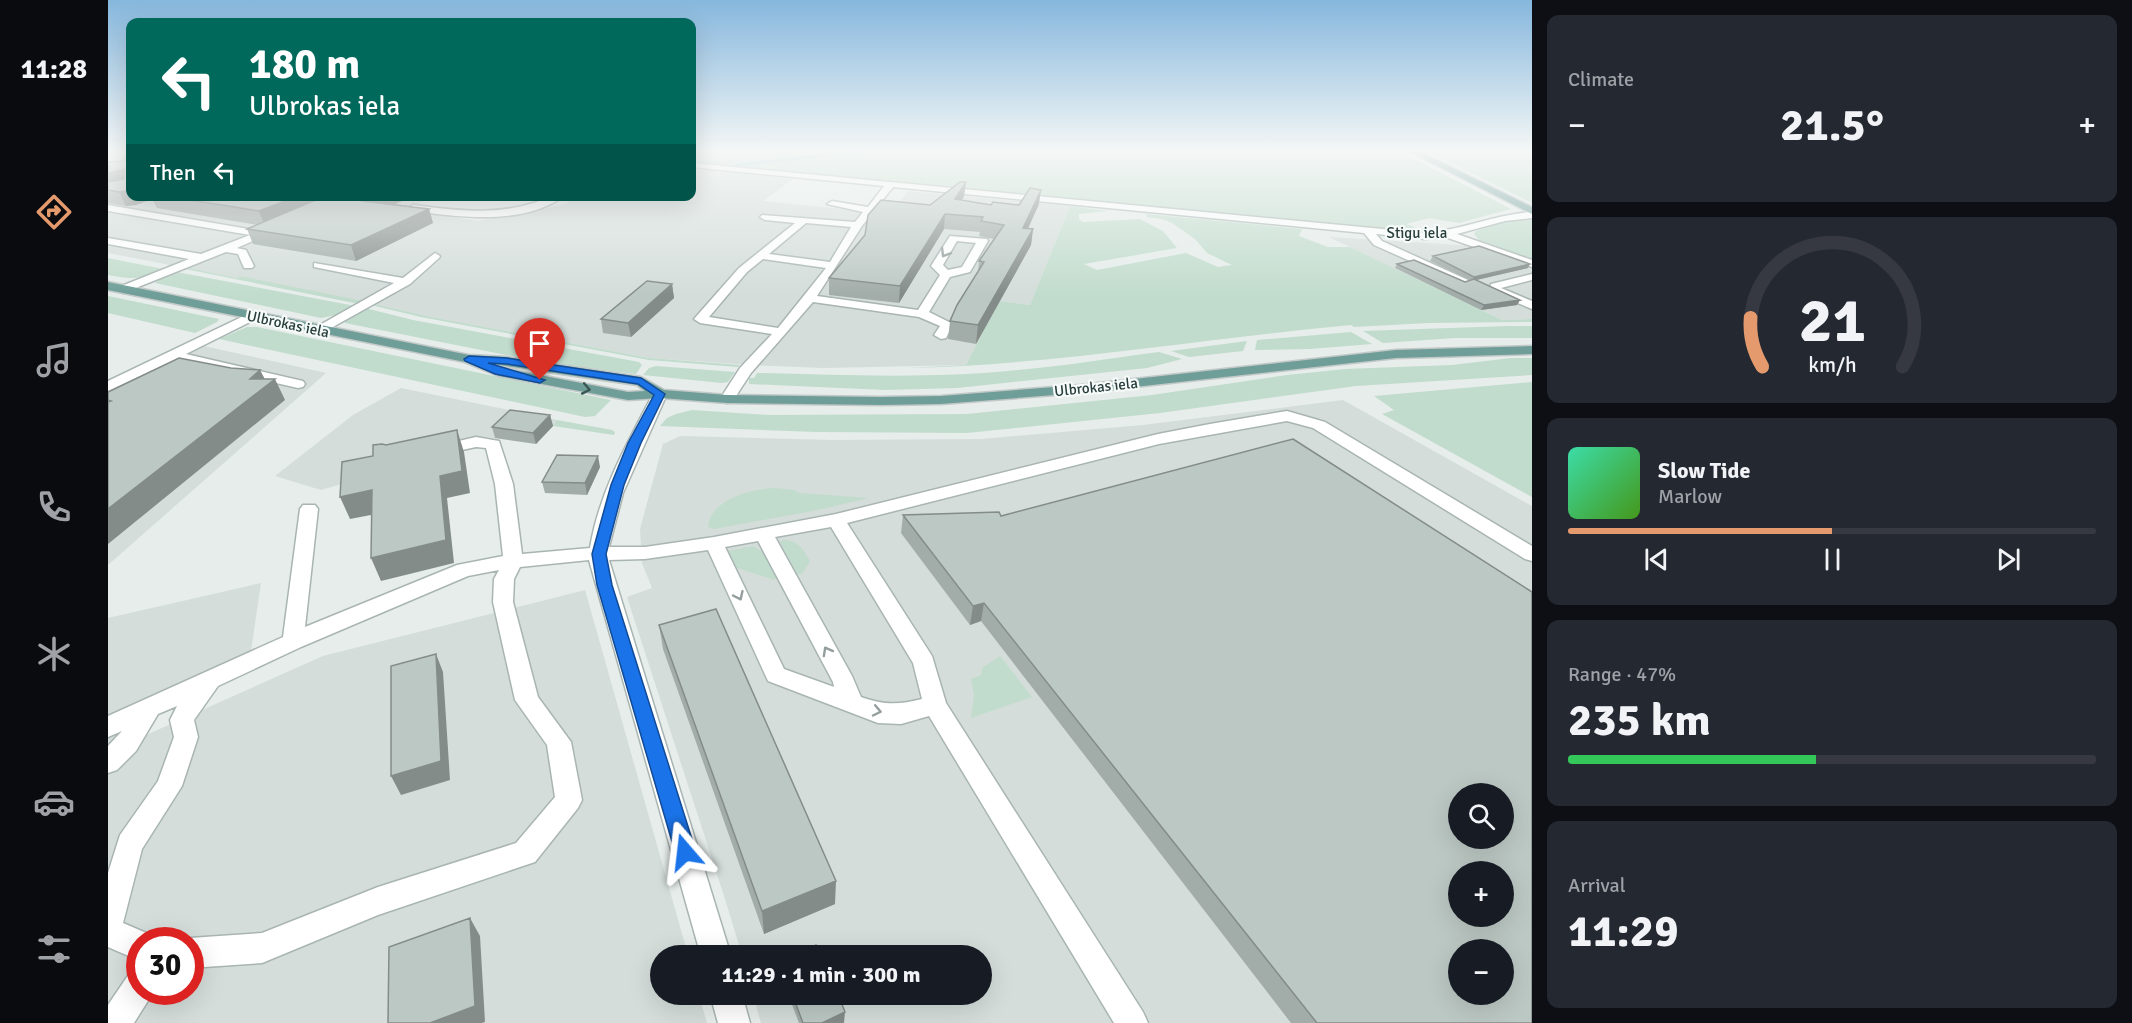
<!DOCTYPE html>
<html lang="en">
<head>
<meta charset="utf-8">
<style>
	:root { --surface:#171b24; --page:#242831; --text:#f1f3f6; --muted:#9ea1a6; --line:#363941; --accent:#e49a6d }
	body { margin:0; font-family:Signika,sans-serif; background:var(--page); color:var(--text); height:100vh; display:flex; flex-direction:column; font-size:22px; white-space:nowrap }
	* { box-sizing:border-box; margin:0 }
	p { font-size:20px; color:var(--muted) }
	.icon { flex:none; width:33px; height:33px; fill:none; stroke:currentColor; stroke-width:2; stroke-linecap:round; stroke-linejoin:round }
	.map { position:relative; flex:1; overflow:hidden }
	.sheet { display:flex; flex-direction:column; gap:15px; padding:15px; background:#0d0f14; width:600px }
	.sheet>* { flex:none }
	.top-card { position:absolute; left:18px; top:18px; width:570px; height:183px; border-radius:12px; box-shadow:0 6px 24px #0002; background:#00695c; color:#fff; overflow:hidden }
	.fabs { position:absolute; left:1340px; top:783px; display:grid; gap:12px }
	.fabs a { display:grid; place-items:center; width:66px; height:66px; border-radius:50%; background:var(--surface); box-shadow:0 6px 24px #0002; font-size:30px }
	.speed { position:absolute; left:18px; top:927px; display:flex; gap:12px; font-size:30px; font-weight:700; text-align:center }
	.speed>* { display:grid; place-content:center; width:78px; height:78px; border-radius:50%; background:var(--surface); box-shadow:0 6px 24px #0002; line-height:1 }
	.speed .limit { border:9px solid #d22; background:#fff; color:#111 }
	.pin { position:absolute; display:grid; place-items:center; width:51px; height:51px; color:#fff; margin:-62px -26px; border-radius:50% 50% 50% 0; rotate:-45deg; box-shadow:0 0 6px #0007 }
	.pin .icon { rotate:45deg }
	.me { position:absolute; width:66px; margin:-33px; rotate:343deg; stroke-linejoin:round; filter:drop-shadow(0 0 4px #0008) }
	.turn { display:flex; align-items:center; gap:21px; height:126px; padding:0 24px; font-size:27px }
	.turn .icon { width:78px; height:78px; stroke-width:2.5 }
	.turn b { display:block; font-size:42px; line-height:51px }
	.then { display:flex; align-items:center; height:57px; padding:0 24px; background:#0003; gap:12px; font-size:22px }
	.big { font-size:45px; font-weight:700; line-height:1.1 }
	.sheet .widget { flex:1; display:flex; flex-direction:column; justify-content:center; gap:9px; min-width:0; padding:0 21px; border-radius:12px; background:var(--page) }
	.sheet .dial { align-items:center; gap:0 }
	.dial svg { height:156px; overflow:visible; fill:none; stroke:var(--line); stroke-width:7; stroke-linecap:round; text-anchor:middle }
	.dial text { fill:var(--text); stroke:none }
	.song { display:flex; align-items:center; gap:18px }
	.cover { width:72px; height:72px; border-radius:9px; background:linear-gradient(135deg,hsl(160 70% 55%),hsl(100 70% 35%)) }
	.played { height:6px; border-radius:3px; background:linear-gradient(90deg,var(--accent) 50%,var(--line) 50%) }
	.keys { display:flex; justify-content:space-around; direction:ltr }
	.heat { display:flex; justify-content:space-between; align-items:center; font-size:33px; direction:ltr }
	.charge { height:9px; border-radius:4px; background:linear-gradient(90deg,#34c759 47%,var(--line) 0) }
	.trip { position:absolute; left:542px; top:945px; width:342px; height:60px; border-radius:30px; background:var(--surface); box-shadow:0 6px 24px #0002; font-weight:700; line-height:60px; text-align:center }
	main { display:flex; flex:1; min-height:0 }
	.tabs { display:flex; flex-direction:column; width:108px; justify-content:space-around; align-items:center; background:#090b0e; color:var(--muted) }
	.tabs .icon { width:42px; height:42px }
	.tabs .selected { color:var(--accent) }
	.tabs b { font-size:27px; color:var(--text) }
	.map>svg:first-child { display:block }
</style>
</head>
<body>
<main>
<nav class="tabs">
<b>11:28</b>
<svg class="icon selected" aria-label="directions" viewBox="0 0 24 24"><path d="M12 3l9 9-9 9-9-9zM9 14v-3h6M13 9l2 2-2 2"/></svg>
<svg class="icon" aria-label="music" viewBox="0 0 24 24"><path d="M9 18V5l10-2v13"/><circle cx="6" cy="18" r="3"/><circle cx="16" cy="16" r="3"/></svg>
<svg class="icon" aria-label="phone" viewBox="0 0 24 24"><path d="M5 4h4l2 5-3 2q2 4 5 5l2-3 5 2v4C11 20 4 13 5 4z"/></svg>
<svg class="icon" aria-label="climate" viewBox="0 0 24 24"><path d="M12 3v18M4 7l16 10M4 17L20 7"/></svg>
<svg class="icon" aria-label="car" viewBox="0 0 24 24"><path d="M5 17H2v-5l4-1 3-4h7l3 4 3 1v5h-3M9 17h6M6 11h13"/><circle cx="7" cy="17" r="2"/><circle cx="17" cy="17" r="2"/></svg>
<svg class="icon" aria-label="filters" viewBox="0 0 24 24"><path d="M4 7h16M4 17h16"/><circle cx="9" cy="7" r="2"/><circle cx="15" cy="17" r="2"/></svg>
</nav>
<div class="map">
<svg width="1424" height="1023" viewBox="0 0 1424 1023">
	<rect width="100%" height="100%" fill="#e6edeb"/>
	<path fill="#d4ddda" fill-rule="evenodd" d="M22,151V196L325,197L296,210L370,221L455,205L470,197L584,196V168L685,179L655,201L783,214L800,191L962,206L922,305L891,301L858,365L715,368L643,365L541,358L323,317L133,276L129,278L0,253V163Z
		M1221,237L1369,246L1424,265V319L1394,320Z
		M96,346L218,373L0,565V394Z
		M293,388L449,420L445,426L405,421L387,438L376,437L290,455L237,483L213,490L167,476L245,415Z
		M1235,400L1424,506V1023H653L645,995L873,994V956L634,955L617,899L519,597L544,588L534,563L532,529L555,444L572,436L726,440L874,439L1035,425ZM1350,794H1395V838H1350ZM1350,872H1395V916H1350ZM1350,950H1395V994H1350Z
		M153,583L143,651L23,704L0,751V618Z
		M477,590L580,955L552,956V994L591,995L599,1023H0V752L215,656ZM32,940H82V992H32Z"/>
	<path fill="#c1dccc" d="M584,151H1291L1403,209L1351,223L1321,218L1298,224L1319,232L1308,233L584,162Z
		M1318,151H1424V204L1420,201Z
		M962,206L1001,211L971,214V219L975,222L1032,219L1055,231L1069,248L976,264L989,270L1078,253L1110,267L1124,265L1099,253L1087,239L1064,223L1054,219L1039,217L1038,214L1194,229L1191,236L1220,247H1242L1394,320L1424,319V322L1320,323L1246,327L1243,325C1099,338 947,365 799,368L858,365L891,301L922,305Z
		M1424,219V259L1371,240L1366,234L1368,231L1402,220Z
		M0,258L60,270C35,279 26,280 0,275Z
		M80,268L129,278L133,276L255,301L251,304L77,269Z
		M69,272L247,306L228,315L213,318L47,283L51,279Z
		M0,296L111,319L109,322L87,333L0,313Z
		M265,304L323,317L541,358L632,365L630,367L541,360L313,317L263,305Z
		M257,308L305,320L531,362L534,365L528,374L439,363L237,323V320Z
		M1400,326H1424V338H1347L1275,343L1255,331Z
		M139,327H149L503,400L487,416L477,417L111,339Z
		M1243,332L1264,344L1202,349L1147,350L1149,340Z
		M1139,341L1135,351L1081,357L1063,351Z
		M1051,352L1074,359L1039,368L849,388L778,390L641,384V378H646L649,373C735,375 823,379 910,370C957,366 1004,358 1051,352Z
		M1403,358H1424V375L1248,386L1052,413L859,433L708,432L552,426L559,418L568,414L584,410L661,415L859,414L1044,395L1179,375L1237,369L1344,365Z
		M548,366L627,372L620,382L614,383L535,375L541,368Z
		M1424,382V497L1274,414L1286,410L1266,396Z
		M449,420L504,430L507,432L506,435L445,426Z
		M665,488L686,490L691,493L761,498L710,510L606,529L600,527C603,499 641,490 665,488Z
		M675,540C690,540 695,549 702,561L694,574H689L672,542Z
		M645,546L657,553L670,577L666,580L629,568L619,551Z
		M892,656L924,697L863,718L866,695L863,679L873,675L874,668Z"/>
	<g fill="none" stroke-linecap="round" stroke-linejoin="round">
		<path stroke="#94bccc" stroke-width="3" d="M629,165L756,151"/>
		<defs>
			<path id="minor" d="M584,163L1317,233C1354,230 1387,214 1424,212V218L1397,221L1349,234L1424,260V267L1337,237L1317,239L1268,234L1274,241L1360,280L1362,282L1356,285L1266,245L1256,233L785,187L754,226L709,296L810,310L832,275L823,266L842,236L879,239L880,241L862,272L842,277L821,312L845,324L838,338L833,339L826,335L832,326L811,317L705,302L643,373L624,402L619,403L612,399L632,368L664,334L592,323L586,319L631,268L687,223L657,220L652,217L654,215L747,222L755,212L719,204L724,201L760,207L776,186L584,167ZM698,223L743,227L722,262L661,254ZM849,241L868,243L854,267L840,270L835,265ZM655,259L718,268L670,328L601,317L639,272Z
				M443,196H456C415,226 352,217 305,211L300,208L305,205C352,211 399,217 443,196Z
				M0,205L152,231L164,227L169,230L129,248L138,250L146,266L144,268H136L130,254L118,252L15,293L9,289L11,287L81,259L0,244V238L93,254L142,235L0,211Z
				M327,253L332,256L331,258L302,284L214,333L209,334L203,330L286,283L206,267V263L295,278Z
				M1424,274V280L1393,288L1424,301V309L1381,291L1383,284Z
				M144,312L148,313L150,316L148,319L78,354L195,381L197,384L195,387L190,388L66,360L0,391V381Z
				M552,390L559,394L515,493L501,547H537L606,537L728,514L1050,434L1102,424L1179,411L1217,422L1424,546V561L1417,559L1205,428L1179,421L1051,444L739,523L824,656L838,703L1035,1012L1040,1023H1006L821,716L793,724L770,723L660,681L600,550L537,559L501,560L623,956H593L481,560L412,567L406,579L405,602L430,697L463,742L474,800L470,808L427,862L270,915L154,963L82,968V940H76L82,938L154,933L270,887L408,843L447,797L439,745L407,700L385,602L386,579L391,570L360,576L193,647L110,686L86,720L90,737L74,786L34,849L15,923L43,935L45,940H32V961L0,947V873L12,835L50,781L66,737L62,720L69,706L50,714L28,751L9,770L0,773V746L14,731L0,737V716L175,637L192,509L195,505H207L210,509L197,627L349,565L395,556L387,484L378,448L368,447L331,455L323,450L325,447L368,437L391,441L405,484L414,554L482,548C491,493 519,443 545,394ZM723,527L805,663L814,699C791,705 775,705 753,697L744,676L667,537ZM650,541L725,682L726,687L676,669L617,547Z
				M32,970V992H45L43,996L26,1023H0V1005L21,974Z
				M602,994H634L642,1023H610Z"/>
			<path id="major" d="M1300,151H1311L1424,207V214Z
				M0,282L361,355L399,357L533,377L556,390L619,395L773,397L833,396L972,385L1288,350L1424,346V354L1288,358L972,393L833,404L773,405L619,403L552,398L520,400L391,376L357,362L0,290ZM385,364L529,385L537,391L520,392L395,368Z"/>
		</defs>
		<use href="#minor" stroke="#a9b5b3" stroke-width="3"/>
		<use href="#major" stroke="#c3c9c8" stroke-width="3"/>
		<use href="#minor" fill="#fff" fill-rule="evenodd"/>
		<use href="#major" fill="#6f9e98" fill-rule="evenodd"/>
	</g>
	<path fill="#a2aca9" d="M0,162L22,196H296L297,200L286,204L321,209L325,223L248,261L145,244L139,229L149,225L49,208L44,199L28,205L18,206L0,203Z
		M858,182L856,196L854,200L883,205L931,204L920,229H925L923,245L868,344L840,339L842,321L870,272L871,261L886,239L871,236L872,232L836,229L791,303L721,295V278L822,205Z
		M1325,256L1420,268L1368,280L1412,300L1409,305L1373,310L1287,268L1289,264L1357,282L1362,280L1322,261Z
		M564,284L566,298L523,337L495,333L493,319Z
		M442,415L445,426L428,444L387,438L384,427Z
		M492,467L479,495L437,493L434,482Z
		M795,515L893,516L1424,1023H1183L873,621L862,625L793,533Z
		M551,625L727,904L656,934L555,649Z
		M680,994H730L736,1023H691Z"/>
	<path fill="#848c89" d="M17,169L22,180L0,188V173Z
		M858,182L856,196L846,213L847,199Z
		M22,190V196H43L44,199L28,205L18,206L11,192Z
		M933,190L931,204L913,243L915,228Z
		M190,196H231L157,226L151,211Z
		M266,196H296L297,200L260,215L255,201Z
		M321,209L325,223L248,261L243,245Z
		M837,214L836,229L791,303L792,286Z
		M925,229L923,245L868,344L870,325Z
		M1422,264L1420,268L1364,281L1366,277Z
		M564,284L566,298L523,337L520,323Z
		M1412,300L1409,305L1373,310L1376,305Z
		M152,370L160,385L167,379L177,400L0,544V509Z
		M442,415L445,426L428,444L425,433Z
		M349,430L356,452L362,493L339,498L346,563L273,581L263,558L332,476Z
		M490,456L492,467L479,495L477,483Z
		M264,490L273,513L242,519L232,497Z
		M876,603L873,621L862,625L865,606Z
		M328,654L335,672L342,780L293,795L283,776Z
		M728,881L727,904L656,934L654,911Z
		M362,918L372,936L377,1022L374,1023H322Z
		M737,1012L736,1023H714Z"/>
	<path fill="#bcc8c4" stroke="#848c89" stroke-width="1.5" fill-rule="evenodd" d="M22,155V190L11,192L0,190V182L16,179L17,169L0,173V162L16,161L18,156Z
		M852,182H858L847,199L883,205L885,202L911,205L922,188L933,190L915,228L925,229L870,325L842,321L849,305L876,262L871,261L896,225L873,221L875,217L837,214L792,286L721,278L757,235L760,215L773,200L822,205Z
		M57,196H190L151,211Z
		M217,196H266L255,201L321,209L243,245L139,229Z
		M1371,246L1422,264L1366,277L1325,256Z
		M1306,260L1357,282L1366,279L1412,300L1376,305L1289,264Z
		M539,281L564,284L520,323L493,319Z
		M71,358L123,368L152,370L142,379H167L0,509V402L3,401L0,400V392Z
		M402,410L442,415L425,433L384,427Z
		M349,430L354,471L332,476L338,540L263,558L264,490L232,497L234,462L265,456V445L274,444L278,445Z
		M1185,439L1424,592V1023H1209L876,603L865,606L795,515L891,512L893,516ZM1350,794H1395V838H1350ZM1350,872H1395V916H1350ZM1350,950H1395V994H1350Z
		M449,455L490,456L477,483L434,482Z
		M608,609L728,881L654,911L551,625Z
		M328,654L333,761L283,776V666Z
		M362,918L367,1006L322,1023H280L281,947Z
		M708,945L713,956H685Z
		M684,994H730L737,1012L714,1023H695Z"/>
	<defs><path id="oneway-chevron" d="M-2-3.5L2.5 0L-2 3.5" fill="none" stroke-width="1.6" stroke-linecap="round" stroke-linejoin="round" transform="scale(1.5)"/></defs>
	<g stroke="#939e9d">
		<use href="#oneway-chevron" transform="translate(837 253) rotate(121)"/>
		<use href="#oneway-chevron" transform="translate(631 596) rotate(65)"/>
		<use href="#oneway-chevron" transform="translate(719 651) rotate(-119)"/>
		<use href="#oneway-chevron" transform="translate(769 711) rotate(12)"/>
	</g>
	<use stroke="#395652" href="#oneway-chevron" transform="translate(478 389) rotate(11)"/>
	<linearGradient id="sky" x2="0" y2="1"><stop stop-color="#86b7dd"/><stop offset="0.51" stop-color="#f4f7f6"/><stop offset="1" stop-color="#f4f7f6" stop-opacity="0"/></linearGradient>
	<rect width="1424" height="295" fill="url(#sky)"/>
	<path fill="#1a73e8" stroke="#114b97" stroke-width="1.5" d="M361,356L399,358L533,378L557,394L533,443L516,485L498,554L504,585L588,852L585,859L577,862L570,859L567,852L489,585L484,554L503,485L520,443L546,395L530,384L399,364L380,363L437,380L432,383L387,374L357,361L356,359Z"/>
	<g text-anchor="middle" stroke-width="4.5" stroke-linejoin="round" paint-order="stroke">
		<g font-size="15" fill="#273e3b" stroke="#f6faf9">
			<text x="1309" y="238">Stigu iela</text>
			<text transform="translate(180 324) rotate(12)" y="5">Ulbrokas iela</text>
			<text transform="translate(988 387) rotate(-6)" y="5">Ulbrokas iela</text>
		</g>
	</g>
</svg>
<div class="fabs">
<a><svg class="icon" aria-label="search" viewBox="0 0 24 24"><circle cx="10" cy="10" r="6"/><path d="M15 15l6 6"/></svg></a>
<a>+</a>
<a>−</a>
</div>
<div class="speed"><div class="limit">30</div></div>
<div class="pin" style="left:432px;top:380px;background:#d93025"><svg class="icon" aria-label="arrive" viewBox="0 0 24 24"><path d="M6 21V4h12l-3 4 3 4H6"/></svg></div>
<svg class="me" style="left:577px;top:852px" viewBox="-20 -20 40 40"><path d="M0-17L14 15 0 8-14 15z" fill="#1a73e8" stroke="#fff" stroke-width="4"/></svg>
<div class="trip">11:29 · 1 min · 300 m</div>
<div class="top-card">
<div class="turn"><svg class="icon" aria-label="left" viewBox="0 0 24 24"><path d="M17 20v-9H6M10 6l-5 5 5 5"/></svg><div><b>180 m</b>Ulbrokas iela</div></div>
<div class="then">Then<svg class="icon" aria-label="left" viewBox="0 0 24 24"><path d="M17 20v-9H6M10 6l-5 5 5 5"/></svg></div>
</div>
</div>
<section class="sheet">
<div class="widget"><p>Climate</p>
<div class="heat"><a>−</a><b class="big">21.5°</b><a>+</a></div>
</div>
<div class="widget dial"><svg viewBox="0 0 100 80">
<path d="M14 69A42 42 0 1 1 86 69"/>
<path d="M14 69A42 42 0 0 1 8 44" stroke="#e49a6d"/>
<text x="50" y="56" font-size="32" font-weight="700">21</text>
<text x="50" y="72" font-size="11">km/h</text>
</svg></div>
<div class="widget">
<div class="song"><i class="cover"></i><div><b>Slow Tide</b><p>Marlow</p></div></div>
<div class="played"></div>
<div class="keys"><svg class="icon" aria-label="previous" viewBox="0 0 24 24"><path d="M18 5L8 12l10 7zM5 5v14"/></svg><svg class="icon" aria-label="pause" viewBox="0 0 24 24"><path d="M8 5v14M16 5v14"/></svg><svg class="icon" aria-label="next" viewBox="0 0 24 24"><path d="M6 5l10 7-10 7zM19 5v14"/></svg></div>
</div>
<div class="widget"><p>Range · 47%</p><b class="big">235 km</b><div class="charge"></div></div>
<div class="widget"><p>Arrival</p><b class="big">11:29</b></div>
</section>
</main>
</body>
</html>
